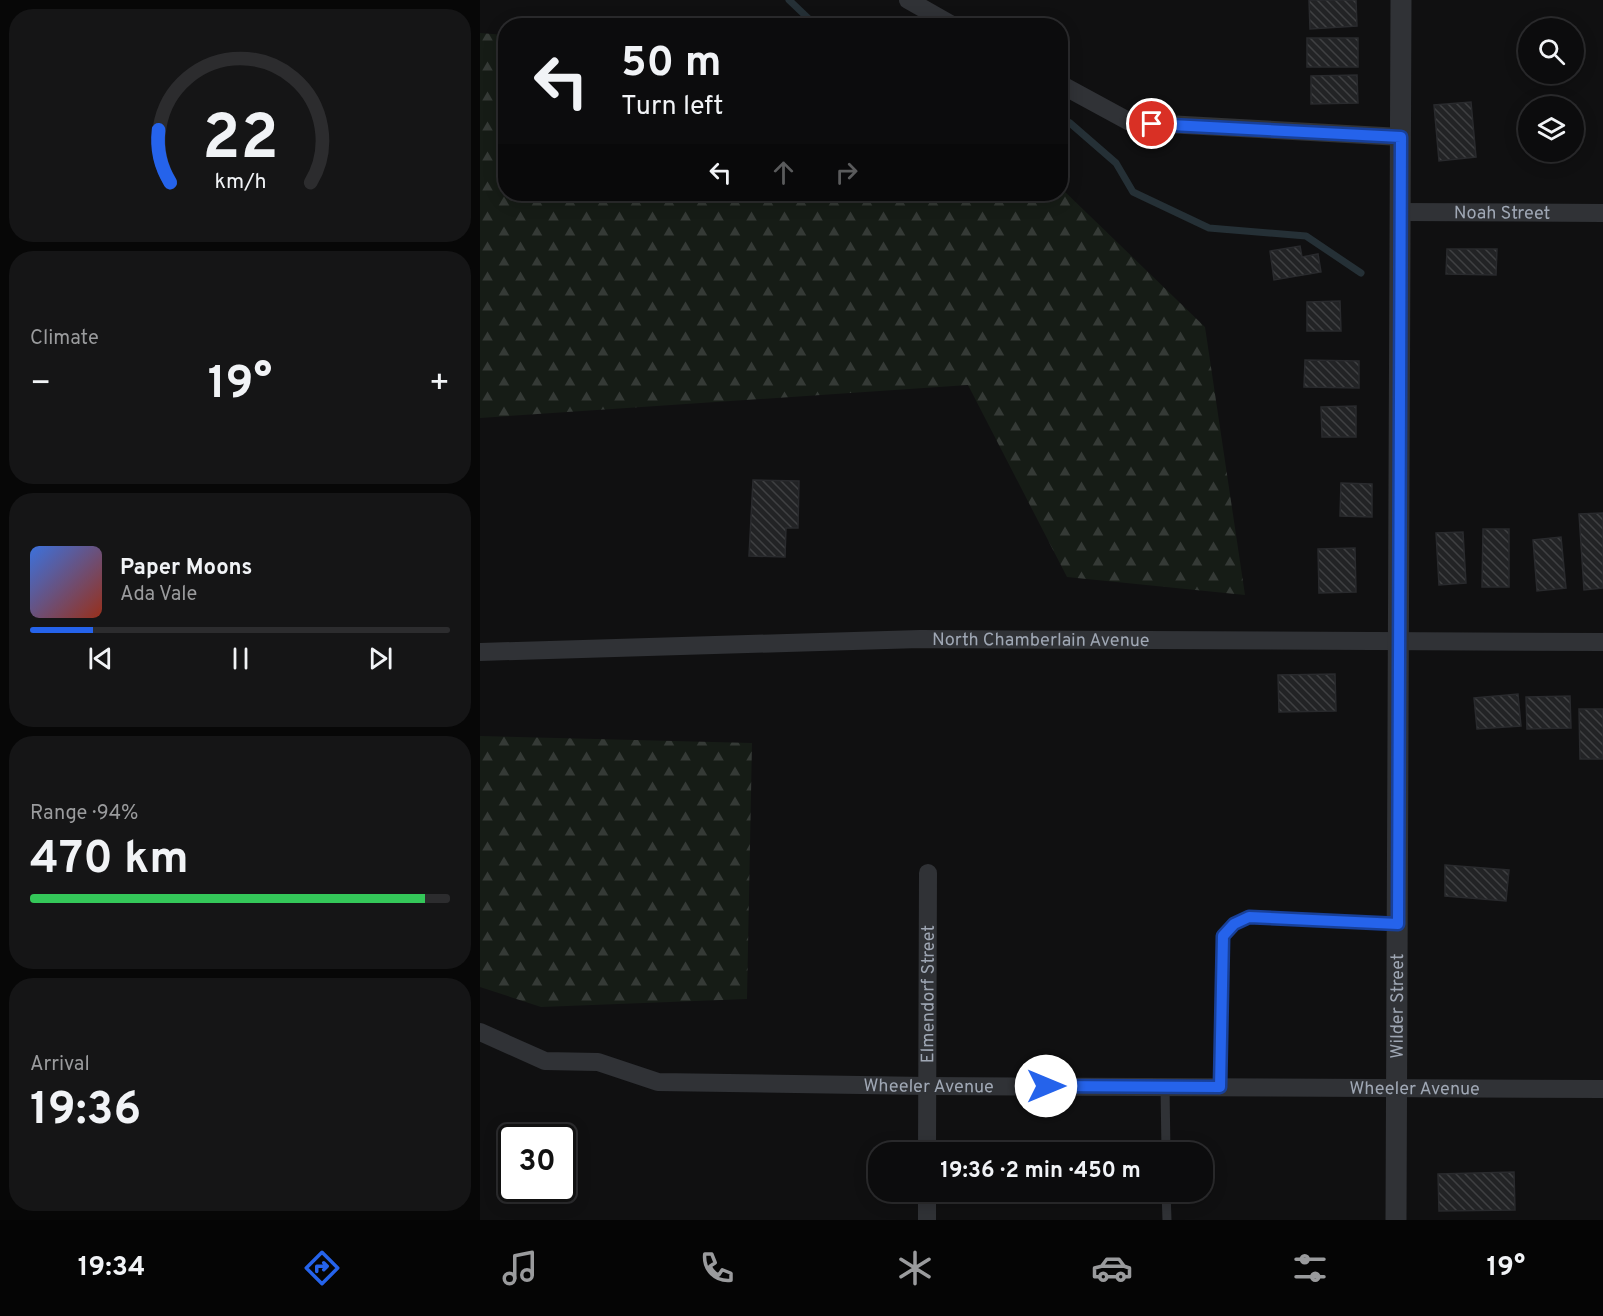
<!DOCTYPE html>
<html lang="en">
<head>
<meta charset="utf-8">
<style>
	:root { --surface:#0c0c0d; --page:#151516; --text:#f1f3f6; --muted:#9a9b9d; --line:#2c2c2e; --accent:#2563eb }
	body { margin:0; font-family:Overpass,sans-serif; background:var(--page); color:var(--text); height:100vh; display:flex; flex-direction:column; font-size:22px; white-space:nowrap }
	* { box-sizing:border-box; margin:0 }
	p { font-size:20px; color:var(--muted) }
	.icon { flex:none; width:33px; height:33px; fill:none; stroke:currentColor; stroke-width:2; stroke-linecap:round; stroke-linejoin:round }
	.map { position:relative; flex:1; overflow:hidden }
	.sheet { display:flex; flex-direction:column; gap:9px; padding:9px; background:#070707; width:480px }
	.sheet>* { flex:none }
	.guide { position:absolute; left:18px; top:18px; width:570px; height:183px; border-radius:24px; box-shadow:0 3px 15px #0003,0 0 0 2px var(--line); background:#0c0c0d; color:var(--text); overflow:hidden }
	.controls { position:absolute; left:1038px; top:18px; display:grid; gap:12px }
	.controls a { display:grid; place-items:center; width:66px; height:66px; border-radius:50%; background:var(--surface); box-shadow:0 3px 15px #0003,0 0 0 2px var(--line); font-size:30px }
	.speed { position:absolute; left:18px; top:1124px; display:flex; gap:12px; font-size:30px; font-weight:700; text-align:center }
	.speed>* { display:grid; place-content:center; width:78px; height:78px; border-radius:50%; background:var(--surface); box-shadow:0 3px 15px #0003,0 0 0 2px var(--line); line-height:1 }
	.speed .limit { border:3px solid #111; border-radius:9px; background:#fff; color:#111 }
	.pin { position:absolute; display:grid; place-items:center; width:51px; height:51px; color:#fff; margin:-26px; border:3px solid #fff; border-radius:50%; box-shadow:0 2px 6px #0007 }
	.me { position:absolute; width:66px; margin:-33px; rotate:90deg; stroke-linejoin:round; filter:drop-shadow(0 0 4px #0008) }
	.turn { display:flex; align-items:center; gap:21px; height:126px; padding:0 24px; font-size:27px }
	.turn .icon { width:78px; height:78px; stroke-width:2.5 }
	.turn b { display:block; font-size:42px; line-height:51px }
	.lanes { display:flex; align-items:center; height:57px; padding:0 24px; background:#0003; justify-content:center; gap:30px; direction:ltr }
	.lanes .off { opacity:.35 }
	.big { font-size:45px; font-weight:700; line-height:1.1 }
	.sheet .tile { flex:1; display:flex; flex-direction:column; justify-content:center; gap:9px; min-width:0; padding:0 21px; border-radius:24px; background:var(--page) }
	.sheet .dial { align-items:center; gap:0 }
	.dial svg { height:156px; overflow:visible; fill:none; stroke:var(--line); stroke-width:7; stroke-linecap:round; text-anchor:middle }
	.dial text { fill:var(--text); stroke:none }
	.song { display:flex; align-items:center; gap:18px }
	.cover { width:72px; height:72px; border-radius:9px; background:linear-gradient(135deg,hsl(220 70% 55%),hsl(10 70% 35%)) }
	.played { height:6px; border-radius:3px; background:linear-gradient(90deg,var(--accent) 15%,var(--line) 15%) }
	.keys { display:flex; justify-content:space-around; direction:ltr }
	.heat { display:flex; justify-content:space-between; align-items:center; font-size:33px; direction:ltr }
	.charge { height:9px; border-radius:4px; background:linear-gradient(90deg,#34c759 94%,var(--line) 0) }
	.trip { position:absolute; left:388px; top:1142px; width:345px; height:60px; border-radius:24px; background:var(--surface); box-shadow:0 3px 15px #0003,0 0 0 2px var(--line); font-weight:700; line-height:60px; text-align:center }
	.dock { display:flex; height:96px; justify-content:space-around; align-items:center; background:#050505; color:var(--muted) }
	.dock .icon { width:42px; height:42px }
	.dock .selected { color:var(--accent) }
	.dock b { font-size:27px; color:var(--text) }
	main { display:flex; flex:1; min-height:0 }
	.map>svg:first-child { display:block }
</style>
</head>
<body>
<main>
<section class="sheet">
<div class="tile dial"><svg viewBox="0 0 100 80">
<path d="M14 69A42 42 0 1 1 86 69"/>
<path d="M14 69A42 42 0 0 1 8 42" stroke="#2563eb"/>
<text x="50" y="56" font-size="32" font-weight="700">22</text>
<text x="50" y="72" font-size="11">km/h</text>
</svg></div>
<div class="tile"><p>Climate</p>
<div class="heat"><a>−</a><b class="big">19°</b><a>+</a></div>
</div>
<div class="tile">
<div class="song"><i class="cover"></i><div><b>Paper Moons</b><p>Ada Vale</p></div></div>
<div class="played"></div>
<div class="keys"><svg class="icon" aria-label="previous" viewBox="0 0 24 24"><path d="M18 5L8 12l10 7zM5 5v14"/></svg><svg class="icon" aria-label="pause" viewBox="0 0 24 24"><path d="M8 5v14M16 5v14"/></svg><svg class="icon" aria-label="next" viewBox="0 0 24 24"><path d="M6 5l10 7-10 7zM19 5v14"/></svg></div>
</div>
<div class="tile"><p>Range · 94%</p><b class="big">470 km</b><div class="charge"></div></div>
<div class="tile"><p>Arrival</p><b class="big">19:36</b></div>
</section>
<div class="map">
<svg width="1123" height="1220" viewBox="0 0 1123 1220">
	<defs>
		<pattern id="forest-firs" width="22" height="20" patternUnits="userSpaceOnUse" patternTransform="scale(1.5)"><rect width="22" height="20" fill="#161c16"/><path d="M5 1l3.5 6h-7zM16 11l3.5 6h-7z" fill="#353a36"/></pattern>
		<pattern id="building-back-hatch" width="6" height="6" patternUnits="userSpaceOnUse" patternTransform="scale(1.5)"><rect width="6" height="6" fill="#222325"/><path d="M-1 5l2 2M0 0l6 6M5-1l2 2" fill="none" stroke="#3f4042"/></pattern>
	</defs>
	<rect width="100%" height="100%" fill="#101011"/>
	<path fill="url(#forest-firs)" d="M0,33L25,35L26,194H580L581,188L725,327L765,595L587,577L488,385L0,418Z
		M0,736L272,743L267,999L61,1007L0,987Z"/>
	<g fill="none" stroke-linecap="round" stroke-linejoin="round">
		<path stroke="#253036" stroke-width="7" d="M309,0L330,20L343,26
			M580,118L590,123L636,163L653,192L729,228L826,236L881,273"/>
	</g>
	<path fill="url(#building-back-hatch)" stroke="#292a2d" stroke-width="1.5" d="M829,0H876L877,26L830,29Z
		M827,38H878V67H827Z
		M877,75L878,103L831,104V76Z
		M991,102L996,157L959,161L954,105Z
		M820,246L822,257L838,254L841,272L794,280L790,251Z
		M967,249H1017L1016,275L966,274Z
		M860,301L861,331H827V302Z
		M825,360L879,361V388L824,387Z
		M876,406V437H842L841,407Z
		M273,480L319,481L318,528H306L305,557L269,556Z
		M861,483L892,484V517L860,516Z
		M1123,513V588L1104,590L1099,514Z
		M1003,529H1029V587H1002Z
		M983,532L986,583L959,585L956,533Z
		M1081,537L1086,588L1057,591L1053,540Z
		M875,548L876,592L839,593L838,549Z
		M855,674L856,711L799,712L798,675Z
		M1038,694L1041,726L997,729L994,698Z
		M1090,696L1091,728L1047,729L1046,697Z
		M1099,709H1123V759H1100Z
		M965,865L1029,870L1026,901L965,896Z
		M1034,1172L1035,1210L959,1211L958,1174Z"/>
	<g fill="none" stroke-linecap="round" stroke-linejoin="round">
		<path stroke="#303236" stroke-width="9" d="M685,1087L686,1152
			M740,1087L743,936L754,924L769,917L918,924
			M686,1191L687,1220"/>
		<g stroke="#303236" stroke-width="18">
			<path d="M428,0L474,26"/>
			<path d="M580,84L650,122L921,137"/>
			<path id="s1" d="M920,212L1123,213"/>
			<path id="s2" d="M0,652L440,639L1123,642"/>
			<path id="s3" d="M0,1032L65,1061L118,1062L178,1082L447,1086L1123,1089"/>
			<path id="s4" d="M447,1152L448,873"/>
			<path d="M447,1220V1191"/>
		</g>
		<path stroke="#303236" stroke-width="21" id="s5" d="M916,1220L921,0"/>
	</g>
	<g fill="none" stroke-linecap="round" stroke-linejoin="round">
		<defs>
			<path id="route" d="M566,1086L740,1087L743,936L754,924L769,917L918,924L921,137L672,124"/>
		</defs>
		<use href="#route" stroke="#184099" stroke-width="15"/>
		<use href="#route" stroke="#2563eb" stroke-width="10"/>
	</g>
	<g text-anchor="middle" stroke-width="6" stroke-linejoin="round" paint-order="stroke">
		<g font-size="18" fill="#9fa7b4" stroke="#0b0b0c">
			<text dy="6" stroke="none"><textPath href="#s1" startOffset="102">Noah Street</textPath></text>
			<text dy="6" stroke="none"><textPath href="#s2" startOffset="561">North Chamberlain Avenue</textPath></text>
			<text dy="6" stroke="none"><textPath href="#s4" startOffset="158">Elmendorf Street</textPath></text>
			<text dy="6" stroke="none"><textPath href="#s5" startOffset="214">Wilder Street</textPath></text>
			<text dy="6" stroke="none"><textPath href="#s3" startOffset="458">Wheeler Avenue</textPath></text>
			<text dy="6" stroke="none"><textPath href="#s3" startOffset="944">Wheeler Avenue</textPath></text>
		</g>
	</g>
</svg>
<div class="controls">
<a><svg class="icon" aria-label="search" viewBox="0 0 24 24"><circle cx="10" cy="10" r="6"/><path d="M15 15l6 6"/></svg></a>
<a><svg class="icon" aria-label="layers" viewBox="0 0 24 24"><path d="M12 4l9 5-9 5-9-5zM3 14l9 5 9-5"/></svg></a>
</div>
<div class="speed"><div class="limit">30</div></div>
<div class="pin" style="left:672px;top:124px;background:#d93025"><svg class="icon" aria-label="arrive" viewBox="0 0 24 24"><path d="M6 21V4h12l-3 4 3 4H6"/></svg></div>
<svg class="me" style="left:566px;top:1086px" viewBox="-20 -20 40 40"><circle r="19" fill="#fff"/><path d="M0-13L10 11 0 6-10 11z" fill="#2563eb"/></svg>
<div class="trip">19:36 · 2 min · 450 m</div>
<div class="guide">
<div class="turn"><svg class="icon" aria-label="left" viewBox="0 0 24 24"><path d="M17 20v-9H6M10 6l-5 5 5 5"/></svg><div><b>50 m</b>Turn left</div></div>
<div class="lanes"><svg class="icon" aria-label="left" viewBox="0 0 24 24"><path d="M17 20v-9H6M10 6l-5 5 5 5"/></svg><svg class="icon off" aria-label="ahead" viewBox="0 0 24 24"><path d="M12 20V5M6 11l6-6 6 6"/></svg><svg class="icon off" aria-label="right" viewBox="0 0 24 24"><path d="M7 20v-9h11M14 6l5 5-5 5"/></svg></div>
</div>
</div>
</main>
<nav class="dock">
<b>19:34</b>
<svg class="icon selected" aria-label="directions" viewBox="0 0 24 24"><path d="M12 3l9 9-9 9-9-9zM9 14v-3h6M13 9l2 2-2 2"/></svg>
<svg class="icon" aria-label="music" viewBox="0 0 24 24"><path d="M9 18V5l10-2v13"/><circle cx="6" cy="18" r="3"/><circle cx="16" cy="16" r="3"/></svg>
<svg class="icon" aria-label="phone" viewBox="0 0 24 24"><path d="M5 4h4l2 5-3 2q2 4 5 5l2-3 5 2v4C11 20 4 13 5 4z"/></svg>
<svg class="icon" aria-label="climate" viewBox="0 0 24 24"><path d="M12 3v18M4 7l16 10M4 17L20 7"/></svg>
<svg class="icon" aria-label="car" viewBox="0 0 24 24"><path d="M5 17H2v-5l4-1 3-4h7l3 4 3 1v5h-3M9 17h6M6 11h13"/><circle cx="7" cy="17" r="2"/><circle cx="17" cy="17" r="2"/></svg>
<svg class="icon" aria-label="filters" viewBox="0 0 24 24"><path d="M4 7h16M4 17h16"/><circle cx="9" cy="7" r="2"/><circle cx="15" cy="17" r="2"/></svg>
<b>19°</b>
</nav>
</body>
</html>
